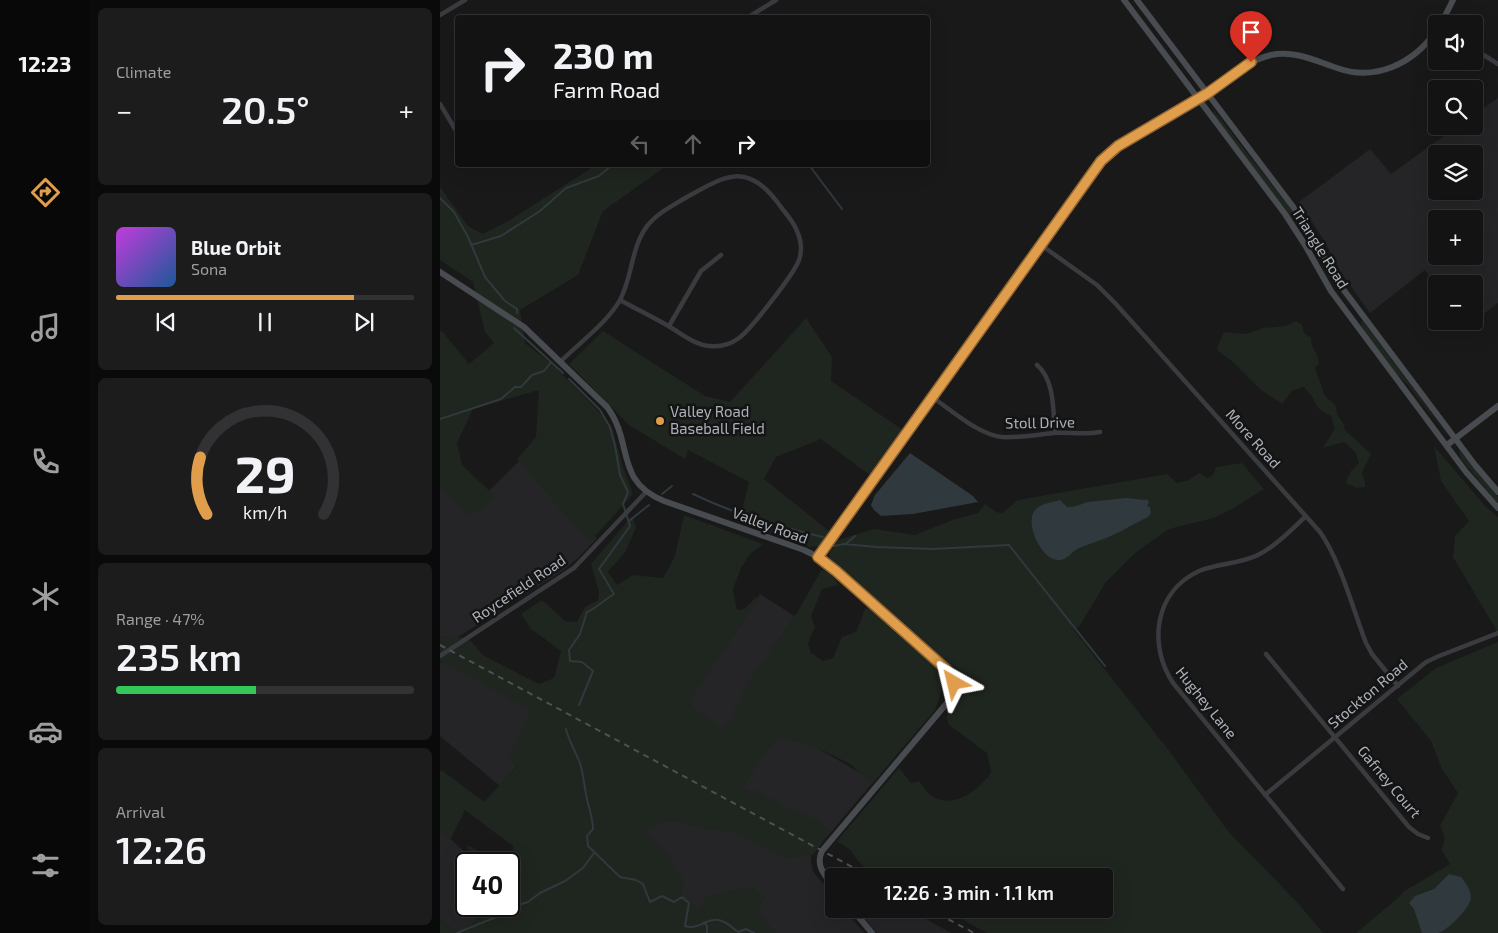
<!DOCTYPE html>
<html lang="en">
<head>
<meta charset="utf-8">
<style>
	:root { --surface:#131314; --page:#1c1c1d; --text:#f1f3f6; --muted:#9d9ea0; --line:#323234; --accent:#e09d4b }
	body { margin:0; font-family:"Exo 2",sans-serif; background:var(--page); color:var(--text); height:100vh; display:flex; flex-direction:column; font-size:19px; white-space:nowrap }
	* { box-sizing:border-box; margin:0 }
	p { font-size:16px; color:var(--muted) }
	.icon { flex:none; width:28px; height:28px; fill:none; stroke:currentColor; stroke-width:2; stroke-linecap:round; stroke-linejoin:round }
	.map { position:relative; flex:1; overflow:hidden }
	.drawer { display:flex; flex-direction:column; gap:8px; padding:8px; background:#0a0a0b; width:350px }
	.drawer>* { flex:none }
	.guide { position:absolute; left:15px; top:15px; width:475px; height:152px; border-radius:5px; box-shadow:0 5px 20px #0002,0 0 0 1px var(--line); background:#131314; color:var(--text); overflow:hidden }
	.fabs { position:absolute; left:988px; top:15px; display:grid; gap:10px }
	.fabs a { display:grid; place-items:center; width:55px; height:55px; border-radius:5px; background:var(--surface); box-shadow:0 5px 20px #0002,0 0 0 1px var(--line); font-size:25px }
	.speed { position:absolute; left:15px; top:852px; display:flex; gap:10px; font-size:25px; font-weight:700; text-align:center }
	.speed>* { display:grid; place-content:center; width:65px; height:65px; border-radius:50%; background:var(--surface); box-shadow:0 5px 20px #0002,0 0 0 1px var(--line); line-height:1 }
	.speed .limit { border:2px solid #111; border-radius:8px; background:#fff; color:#111 }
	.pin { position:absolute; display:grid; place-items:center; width:42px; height:42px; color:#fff; margin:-51px -21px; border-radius:50% 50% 50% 0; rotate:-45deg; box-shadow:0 0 5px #0007 }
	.pin .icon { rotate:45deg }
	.me { position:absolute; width:55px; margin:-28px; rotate:323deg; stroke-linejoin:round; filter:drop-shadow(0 0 4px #0008) }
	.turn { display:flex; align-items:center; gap:18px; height:105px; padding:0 15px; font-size:22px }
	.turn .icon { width:65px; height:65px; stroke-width:2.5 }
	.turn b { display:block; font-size:35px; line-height:42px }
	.lanes { display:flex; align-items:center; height:48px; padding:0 15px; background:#0003; justify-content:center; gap:25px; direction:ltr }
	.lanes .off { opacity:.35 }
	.big { font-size:38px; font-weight:600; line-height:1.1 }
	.drawer .card { flex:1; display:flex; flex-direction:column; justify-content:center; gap:8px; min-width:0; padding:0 18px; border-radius:8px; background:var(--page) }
	.drawer .dial { align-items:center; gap:0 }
	.dial svg { height:130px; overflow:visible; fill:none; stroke:var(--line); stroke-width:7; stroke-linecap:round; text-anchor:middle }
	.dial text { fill:var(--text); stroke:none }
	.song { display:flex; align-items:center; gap:15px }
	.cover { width:60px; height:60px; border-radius:8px; background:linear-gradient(135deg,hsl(290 70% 55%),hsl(210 70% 35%)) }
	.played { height:5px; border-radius:2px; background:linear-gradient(90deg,var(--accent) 80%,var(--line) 80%) }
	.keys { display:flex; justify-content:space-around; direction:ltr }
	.heat { display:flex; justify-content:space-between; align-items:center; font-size:28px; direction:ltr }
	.charge { height:8px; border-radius:4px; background:linear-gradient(90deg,#34c759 47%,var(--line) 0) }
	.trip { position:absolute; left:385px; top:868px; width:288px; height:50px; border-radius:5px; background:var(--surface); box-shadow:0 5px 20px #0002,0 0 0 1px var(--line); font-weight:600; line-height:50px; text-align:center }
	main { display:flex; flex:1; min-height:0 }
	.tab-bar { display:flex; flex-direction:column; width:90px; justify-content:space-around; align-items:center; background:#080808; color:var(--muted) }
	.tab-bar .icon { width:35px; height:35px }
	.tab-bar .active { color:var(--accent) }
	.tab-bar b { font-size:22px; color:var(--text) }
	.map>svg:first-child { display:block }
</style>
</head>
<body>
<main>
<nav class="tab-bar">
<b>12:23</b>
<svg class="icon active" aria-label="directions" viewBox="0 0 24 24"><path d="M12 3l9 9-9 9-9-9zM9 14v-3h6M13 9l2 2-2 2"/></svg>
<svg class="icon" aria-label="music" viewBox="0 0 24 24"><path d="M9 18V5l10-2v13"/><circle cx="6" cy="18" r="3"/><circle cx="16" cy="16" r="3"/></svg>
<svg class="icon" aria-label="phone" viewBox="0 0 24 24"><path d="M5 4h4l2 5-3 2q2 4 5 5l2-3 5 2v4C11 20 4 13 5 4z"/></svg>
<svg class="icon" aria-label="climate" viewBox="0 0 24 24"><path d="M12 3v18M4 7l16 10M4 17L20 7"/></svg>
<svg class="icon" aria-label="car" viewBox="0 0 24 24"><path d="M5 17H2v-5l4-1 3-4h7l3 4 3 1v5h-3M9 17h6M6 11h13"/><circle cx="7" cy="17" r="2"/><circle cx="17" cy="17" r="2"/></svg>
<svg class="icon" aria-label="filters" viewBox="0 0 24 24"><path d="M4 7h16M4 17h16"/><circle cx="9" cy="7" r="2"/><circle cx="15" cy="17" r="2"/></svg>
</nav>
<section class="drawer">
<div class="card"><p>Climate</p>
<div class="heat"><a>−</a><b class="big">20.5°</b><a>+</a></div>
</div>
<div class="card">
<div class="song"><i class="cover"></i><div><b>Blue Orbit</b><p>Sona</p></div></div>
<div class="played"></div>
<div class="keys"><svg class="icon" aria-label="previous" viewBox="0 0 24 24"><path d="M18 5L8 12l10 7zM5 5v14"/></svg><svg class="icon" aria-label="pause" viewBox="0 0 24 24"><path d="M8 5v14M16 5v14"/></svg><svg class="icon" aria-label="next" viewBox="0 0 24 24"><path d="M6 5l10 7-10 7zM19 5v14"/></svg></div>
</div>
<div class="card dial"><svg viewBox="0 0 100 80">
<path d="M14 69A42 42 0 1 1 86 69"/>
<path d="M14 69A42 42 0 0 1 10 34" stroke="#e09d4b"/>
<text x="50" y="56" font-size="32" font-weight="700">29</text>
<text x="50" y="72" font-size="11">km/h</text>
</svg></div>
<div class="card"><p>Range · 47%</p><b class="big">235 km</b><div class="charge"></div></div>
<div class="card"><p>Arrival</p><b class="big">12:26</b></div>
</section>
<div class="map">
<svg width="1058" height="933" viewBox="0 0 1058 933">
	<rect width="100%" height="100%" fill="#19191a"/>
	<path fill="#252527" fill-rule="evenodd" d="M1058,98V303L1027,327L1023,321H1034V284L996,285L985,270L930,313L900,271L885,242L859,202L930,149L951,174L1018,126H1034V115ZM996,154H1034V191H996ZM996,219H1034V256H996Z
		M81,459L157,538L138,558L122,571L10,642L0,637V485L28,512Z
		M320,594L356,617L283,733L243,706Z
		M3,660L94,710L78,765L60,786L0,736V663Z
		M338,725L434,781L385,839L297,790Z
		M235,780L371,853V863L374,873L394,896V909H404L424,933H317L252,910L199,842Z
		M0,830L39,864H26V906H53L22,933H0Z
		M417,909H468L511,933H437Z"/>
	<path fill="#1f251f" d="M772,108L857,217L890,276L912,308L887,274L870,242L776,118Z
		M156,165H228L163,211L138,275L80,310L85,343L114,366L167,420L173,430L182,464L193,494L150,542L77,459L96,437L99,390L33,409L17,443L22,465L55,496L45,507L29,516L0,486V332L2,331L29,364L54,343L45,332L33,282L0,260V187L28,226L43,234L70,220Z
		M366,318L392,357L391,381L463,430L431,476L381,439L336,457L324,479L388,530V532L379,546L370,547L299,522L309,482L248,450L245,459L189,425L129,364L163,331L265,396L290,402Z
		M922,320L1007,434V435L967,384L956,374L922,328L921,322Z
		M856,321L862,325L864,333L871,338C871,350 878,351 879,364L875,368L885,396L895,405L898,416L903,423L905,430L931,454L922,473L925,481V487L917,488L905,483L911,471L919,463L915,452L904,442L883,448L895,428L891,416L879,409L871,395L864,387L852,391L842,404L821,390L794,363L777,350L779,343L784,332L807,334L823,328L846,326Z
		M994,446L1046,507L1058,517V636L1054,626L1013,557L1015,536L1029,521L1001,481Z
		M1018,448L1058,497V504L1021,459Z
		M802,463L824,489L792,509L774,518L729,529L695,553L666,582L639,627L633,629L730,752L788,831L858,903L883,933H547L503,909H664V876H443C436,873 427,870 422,865C412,856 415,850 399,843L397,841L459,768L471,783L479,781C484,787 487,794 495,798C515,808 541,789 551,772L547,753L509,725C498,702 538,698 515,670L394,562L390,558V552L398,540L434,529L475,535L512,520L538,513L545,504L556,512L562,513L578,500L727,474L737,483L749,480L759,473L768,478L773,475L776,467Z
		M244,515L323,544L310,554L301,568L293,589L297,610L304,609L315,598L320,597L250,700L253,708L281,727L289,722L307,684L358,611L382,569L390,574L399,585L382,589L371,616L375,627L368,643L371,653L383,661L393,658L402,637L416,632L425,609L429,608L498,669C503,685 502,694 495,710L432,784L410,764L382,750L340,737C323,751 313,770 303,789L319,792L348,808L379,821L390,832L373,855L348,858L289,831L268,829L233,821L210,826L206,832L224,849L244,882L241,896L260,910L266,897L302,889L313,888L325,897L317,911L336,933H0V919L14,930L24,929L53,909V906H69V867L74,858L73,846L25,810L10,840L0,831V771H3L44,802L77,767L68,758L92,710L0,661V636L28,638L44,656L99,684L114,678L121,651L91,629L81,614L102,600L125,621L137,622L145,607L158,600L159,592L151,564L192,516L196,527L186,551L168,572L177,585L193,575L223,578L235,556Z
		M1058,642V933H916L959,897L963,892L1010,864L1001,849C1007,841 1004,833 1000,826L1018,793L1002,769L991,741L957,699L996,668Z
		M27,845L62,864H33Z"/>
	<path fill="#30393d" d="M470,453L533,496L538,502L473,514L441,516L434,510L431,505L435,495Z
		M686,498L705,500L707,499L709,503L707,506L710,507L711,513L708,517C691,525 673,537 655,542C650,544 643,546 637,549C631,553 626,561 617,560C602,560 584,523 595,510C601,503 611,503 620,500L627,507H633L648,502Z
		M1009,874L1021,877C1026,883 1031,890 1031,898C1030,908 1007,931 998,933C994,933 987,933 982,933L974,909L969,903L975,896L994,889Z"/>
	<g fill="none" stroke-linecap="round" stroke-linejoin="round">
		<path stroke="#30393d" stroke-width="2" d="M369,165L402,209
			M0,198L14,212L28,237L45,277L65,301L77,309V313
			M31,245L61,236L100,211L126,188L159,176L172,165
			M74,328L123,373
			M129,379L160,410L170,427L175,446L180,475L188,492L183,504L190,526L159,569L174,594C164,600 158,607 147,612L140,634L129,650L130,661L142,662L153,671L139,705
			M0,419L61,399L75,387H81L92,375L104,371L111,362
			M222,494L232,486
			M253,494C297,515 336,526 383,537
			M189,521L209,505
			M407,543L415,536
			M394,546L404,544L437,547L493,549L569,545L665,666
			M126,729C129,741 135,751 140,763C143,773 144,783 146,794C148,807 153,817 153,829L147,836L148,846L180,877L196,880L203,884L210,902L222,896L234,902L242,897L249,903L245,926C260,931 269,914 284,922C289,924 294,929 298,932L306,929L314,933
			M264,922L267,926V933
			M17,933L61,915L78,905L88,902L100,893L125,881L143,868L154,853"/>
		<path stroke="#3a3b3f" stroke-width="4.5" d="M0,15L25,0
			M307,18L336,0
			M1034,49L1058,64
			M0,104L18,134
			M601,245L657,285L675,303L880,532C900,560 913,609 926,643L932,654L958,686
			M229,326L261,271L281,255
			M120,362C138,344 167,323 180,300C192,278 191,250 205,229C215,214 232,206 247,197C285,176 307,161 338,203C344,212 353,220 357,231C361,240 362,251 359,260C354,274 311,329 299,338C291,344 280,347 270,346C255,345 242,334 230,327C213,317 196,309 180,300
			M597,365C615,380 613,412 615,433
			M492,397C511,410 539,435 562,437C579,438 596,435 613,433C629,432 644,435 660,432
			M866,516C852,529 836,546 818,555C800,564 778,563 759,571C714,592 708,645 733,683L903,889
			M826,654L969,827L978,834L988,838
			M0,656L134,568L206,492
			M825,795L986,662L999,656L1058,633"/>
		<path stroke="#484b4f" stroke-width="6" d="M684,0L845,214L865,245L891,291L1026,472L1058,508
			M697,0L857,212L903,289L1035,465L1058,492
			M1001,24L1013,0
			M0,272L84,327L167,407C194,443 174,481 224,501L364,550L378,557L396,571L511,675L515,687L507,703L382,851C375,866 385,875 394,887
			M1007,445L1058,406
			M378,557L624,212C641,189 656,164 678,146C708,128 737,111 767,94C788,80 805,61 831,55C855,50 876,61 897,68C936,82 974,63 996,31
			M412,909L432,933"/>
		<path stroke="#4d5054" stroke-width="2" stroke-dasharray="6 5" stroke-linecap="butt" d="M0,645L429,876
			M489,909L534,933"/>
	</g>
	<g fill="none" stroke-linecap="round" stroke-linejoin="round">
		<defs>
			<path id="route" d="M514,683L511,675L506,669L396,571L378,557L661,161L678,146L768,93L811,62"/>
		</defs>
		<use href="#route" stroke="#926631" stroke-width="12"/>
		<use href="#route" stroke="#e09d4b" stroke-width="9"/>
	</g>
	<circle fill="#e09d4b" stroke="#141415" stroke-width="2" cx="220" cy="421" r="5"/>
	<g text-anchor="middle" stroke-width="5" stroke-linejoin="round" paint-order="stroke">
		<g font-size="15" fill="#acb2b9" stroke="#141415">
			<text transform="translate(880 248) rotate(58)" y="5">Triangle Road</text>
			<text transform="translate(600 423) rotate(-1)" y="5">Stoll Drive</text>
			<text transform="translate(813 439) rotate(48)" y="5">More Road</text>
			<text transform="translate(330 526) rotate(20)" y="5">Valley Road</text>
			<text transform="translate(79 589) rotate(-34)" y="5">Roycefield Road</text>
			<text transform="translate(928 694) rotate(-40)" y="5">Stockton Road</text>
			<text transform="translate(766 703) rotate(51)" y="5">Hughey Lane</text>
			<text transform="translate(949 782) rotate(50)" y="5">Gafney Court</text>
		</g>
		<g font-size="15" fill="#acb2b9" stroke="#141415" text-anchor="start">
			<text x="230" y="417">Valley Road<tspan x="230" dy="17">Baseball Field</tspan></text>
		</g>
	</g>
</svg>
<div class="fabs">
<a><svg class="icon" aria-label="sound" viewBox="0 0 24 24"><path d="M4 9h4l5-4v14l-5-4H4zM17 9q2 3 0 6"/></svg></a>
<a><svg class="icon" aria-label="search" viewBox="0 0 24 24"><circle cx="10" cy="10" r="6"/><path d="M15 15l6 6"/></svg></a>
<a><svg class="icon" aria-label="layers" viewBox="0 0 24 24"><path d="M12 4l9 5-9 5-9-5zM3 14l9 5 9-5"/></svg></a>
<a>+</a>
<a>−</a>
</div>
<div class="speed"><div class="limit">40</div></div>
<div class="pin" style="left:811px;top:62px;background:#d93025"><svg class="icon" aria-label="arrive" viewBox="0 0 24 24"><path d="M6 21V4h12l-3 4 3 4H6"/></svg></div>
<svg class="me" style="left:514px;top:683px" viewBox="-20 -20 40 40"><path d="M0-17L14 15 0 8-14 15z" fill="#e09d4b" stroke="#fff" stroke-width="4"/></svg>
<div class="trip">12:26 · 3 min · 1.1 km</div>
<div class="guide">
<div class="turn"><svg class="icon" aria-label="right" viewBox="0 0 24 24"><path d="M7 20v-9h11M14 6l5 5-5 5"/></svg><div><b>230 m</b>Farm Road</div></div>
<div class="lanes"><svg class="icon off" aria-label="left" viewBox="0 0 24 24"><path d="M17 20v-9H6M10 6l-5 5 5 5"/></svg><svg class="icon off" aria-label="ahead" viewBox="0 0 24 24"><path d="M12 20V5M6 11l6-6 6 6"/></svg><svg class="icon" aria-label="right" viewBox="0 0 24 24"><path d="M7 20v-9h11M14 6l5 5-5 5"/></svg></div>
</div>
</div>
</main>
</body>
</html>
